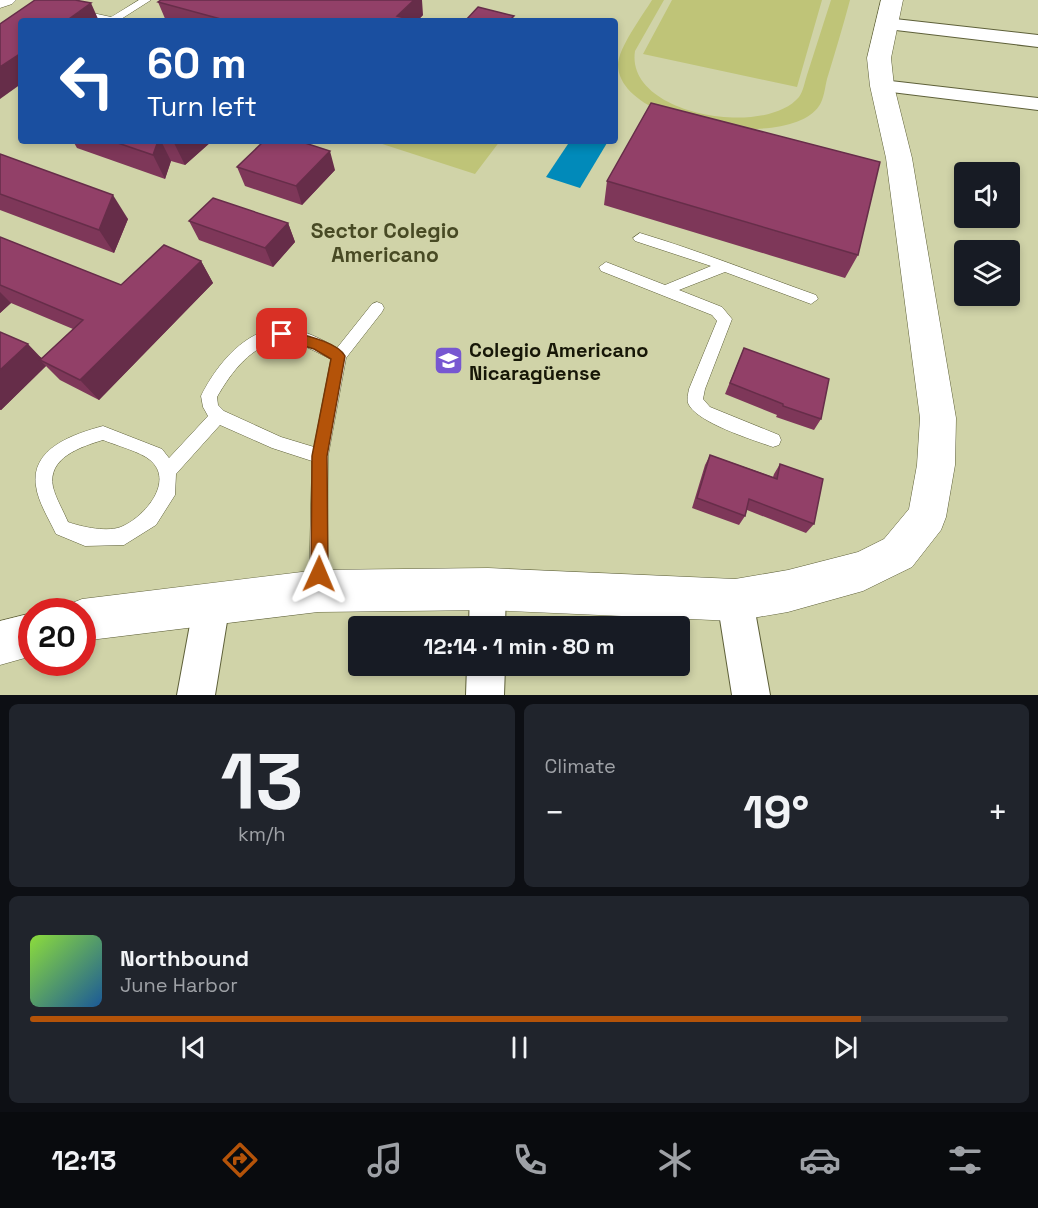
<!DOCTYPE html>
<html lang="en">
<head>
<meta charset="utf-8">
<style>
	:root { --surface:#171b24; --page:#20242c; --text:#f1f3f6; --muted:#9ea1a6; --line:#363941; --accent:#b45309 }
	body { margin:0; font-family:"Space Grotesk",sans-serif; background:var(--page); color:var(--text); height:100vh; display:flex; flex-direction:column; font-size:22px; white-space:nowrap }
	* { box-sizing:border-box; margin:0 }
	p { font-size:20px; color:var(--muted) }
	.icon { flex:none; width:33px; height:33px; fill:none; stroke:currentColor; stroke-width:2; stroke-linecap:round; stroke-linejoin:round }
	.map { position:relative; height:695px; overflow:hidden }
	.drawer { display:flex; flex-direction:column; gap:9px; padding:9px; background:#0d0f14; flex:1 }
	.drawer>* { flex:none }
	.guide { position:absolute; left:18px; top:18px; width:600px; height:126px; border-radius:6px; box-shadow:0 3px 9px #0003; background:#1a4fa0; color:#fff; overflow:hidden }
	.fabs { position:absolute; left:954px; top:162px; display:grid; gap:12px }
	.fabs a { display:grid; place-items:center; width:66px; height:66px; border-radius:6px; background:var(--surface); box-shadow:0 3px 9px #0003; font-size:30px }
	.speed { position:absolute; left:18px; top:598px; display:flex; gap:12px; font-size:30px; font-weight:700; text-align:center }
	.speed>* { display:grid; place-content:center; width:78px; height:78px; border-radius:50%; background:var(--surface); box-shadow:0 3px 9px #0003; line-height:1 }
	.speed .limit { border:9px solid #d22; background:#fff; color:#111 }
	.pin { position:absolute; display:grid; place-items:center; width:51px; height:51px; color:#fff; margin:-26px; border-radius:12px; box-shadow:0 3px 9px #0006 }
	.me { position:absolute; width:66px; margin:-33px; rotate:1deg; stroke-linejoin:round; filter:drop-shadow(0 0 4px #0008) }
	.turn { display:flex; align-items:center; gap:21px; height:126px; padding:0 30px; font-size:27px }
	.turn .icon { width:78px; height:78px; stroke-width:2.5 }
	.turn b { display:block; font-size:42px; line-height:51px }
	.big { font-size:45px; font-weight:700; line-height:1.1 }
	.drawer .tile { flex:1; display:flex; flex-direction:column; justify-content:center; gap:9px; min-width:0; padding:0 21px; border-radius:9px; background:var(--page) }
	.drawer .dial { align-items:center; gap:0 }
	.dial b { font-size:78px; line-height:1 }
	.song { display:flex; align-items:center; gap:18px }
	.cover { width:72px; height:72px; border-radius:9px; background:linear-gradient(135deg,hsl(90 70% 55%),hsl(210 70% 35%)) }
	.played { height:6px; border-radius:3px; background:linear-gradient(90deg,var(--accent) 85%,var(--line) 85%) }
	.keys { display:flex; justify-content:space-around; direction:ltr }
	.heat { display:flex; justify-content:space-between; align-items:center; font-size:33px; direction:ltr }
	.drawer .tiles { flex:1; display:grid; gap:9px; grid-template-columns:1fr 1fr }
	.tile:last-child { grid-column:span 2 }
	.trip { position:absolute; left:348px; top:616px; width:342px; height:60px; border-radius:6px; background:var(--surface); box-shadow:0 3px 9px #0003; font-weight:700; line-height:60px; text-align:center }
	.tab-bar { display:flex; height:96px; justify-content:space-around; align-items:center; background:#090b0e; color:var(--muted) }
	.tab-bar .icon { width:42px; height:42px }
	.tab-bar .selected { color:var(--accent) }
	.tab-bar b { font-size:27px; color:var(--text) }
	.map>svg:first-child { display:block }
</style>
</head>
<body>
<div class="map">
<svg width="1038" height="695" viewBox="0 0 1038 695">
	<rect width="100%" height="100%" fill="#d0d3a8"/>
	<path fill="#bfc478" d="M652,0H664L635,51C625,115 765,138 799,97C803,92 805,81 807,75C815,50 823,25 831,0H850C843,26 835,53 827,79C825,87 824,99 819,106C789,151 619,126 618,65C618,48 643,15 652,0Z
		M672,0H822L797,87L643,54Z
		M373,141H500L475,174Z"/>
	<path fill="#018aba" d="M570,141L607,143L580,188L546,177Z"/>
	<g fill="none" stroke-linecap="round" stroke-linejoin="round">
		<defs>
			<path id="lane" d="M139,0H151L118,21H103L74,13L79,10L111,17Z
				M640,233C700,251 757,274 816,295L818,299L811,304L725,272L679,290L722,307L732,319L705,389L703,399L710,407L779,435L781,440L779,445L773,447C753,440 695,422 688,403C687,399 688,394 689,389L717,321L712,315L601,271L599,267L606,262L665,285L711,266L635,241L633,238Z
				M377,302L382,304L384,308L382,312L346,358L328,456L327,590L325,597L318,599L311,597L309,590L312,461L272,448L220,425L176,474L175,495L156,525L124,545L85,546L56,534C49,519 38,502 36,486C30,448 74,434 103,426L162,449L169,458L208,416L203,407L201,396C216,365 247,327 284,328C303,329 321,339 337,348L372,304ZM281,340L298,343L331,359L314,447L281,437L224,411L218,405L217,397C232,371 251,346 281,340ZM103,440C115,445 141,452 150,460C175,481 145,516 123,526C109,533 82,527 68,522C63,510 56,499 53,487C47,458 80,447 103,440Z"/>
			<path id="street" d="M886,18L1038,35V47L879,28L877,24L879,20Z
				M882,80L1038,98V110L875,90L872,86L875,82Z
				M488,571L501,576L506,589L505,627H469L470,589L475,576Z
				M735,582L748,587L753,600L770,695H732L717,600L722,587Z
				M212,585L225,590L230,603L215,695H177L194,603L199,590Z
				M467,666H505L504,695H466Z"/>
			<path id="secondary" d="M881,0H903L891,58L894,86L912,158L956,418L955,465L946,517L941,530L912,567L863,591L788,612L735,621L488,610L318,612L82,641V612H64L67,605L82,599L318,570L488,568L735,579L788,570L858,552L884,539L909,509L917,465L920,418L886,158L870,86L867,58Z
				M32,613V656L0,665V621Z"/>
			<path id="primary" d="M0,0H16L12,4L0,8Z"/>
		</defs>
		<use href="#lane" stroke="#5e6039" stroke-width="1"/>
		<use href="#street" stroke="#5e6039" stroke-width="2"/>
		<use href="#secondary" stroke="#5e6039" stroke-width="1"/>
		<use href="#primary" stroke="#5e6039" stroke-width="1"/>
		<use href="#lane" fill="#fff" fill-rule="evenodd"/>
		<use href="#street" fill="#fff" fill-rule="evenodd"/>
		<use href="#secondary" fill="#fff" fill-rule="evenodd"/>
		<use href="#primary" fill="#fff" fill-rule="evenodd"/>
	</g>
	<path fill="#7e3759" d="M158,2L423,15L417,21H418H166Z
		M73,141H212L185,165L171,161L165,179L77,148Z
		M0,154L128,219L114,253L0,210Z
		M237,167L335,170L302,205L245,186Z
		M607,181L858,255L845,278L604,205Z
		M189,221L288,223L295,242L273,267L199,240Z
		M0,237L121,285L201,261L213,283L99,400L60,380L46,366L1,410H0V332L42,358L73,329L11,303L0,313Z
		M744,348L821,419L814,430L776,417L777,415L725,394Z
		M710,455L773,477L774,474L780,464L814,524L806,533L747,510L745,516L739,525L692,508L705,465Z"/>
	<path fill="#662d49" d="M414,0H422L423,15L417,21L397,16Z
		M91,3L99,21H66Z
		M21,53V84L0,99V67Z
		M158,141H161L171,161L165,179L153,155Z
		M173,141H212L185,165Z
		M330,151L335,170L302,205L296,186Z
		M113,195L128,219L114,253L99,230Z
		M288,223L295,242L273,267L265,248Z
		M201,261L213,283L99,400L80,380Z
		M0,292L11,303L0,313Z
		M28,344L46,363L40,360L46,366L1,410L0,409V370Z"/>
	<path fill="#924068" stroke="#662d49" stroke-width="1.5" d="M35,0H75L91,3L66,21H21V53L0,67V24Z
		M161,0H414L397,16L418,21H228L158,2Z
		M478,7L514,16L509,21H465Z
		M651,103L880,162L858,255L607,181Z
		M112,141H158L153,155Z
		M264,141H299L330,151L296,186L237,167Z
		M0,154L113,195L99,230L0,194Z
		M213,198L288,223L265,248L189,221Z
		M0,237L121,285L164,245L201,261L80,380L40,360L83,320L0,285Z
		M0,332L28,344L0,370Z
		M744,348L829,379L821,419L783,406V404L730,383Z
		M710,455L777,479L780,464L823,479L814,524L749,499L745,516L697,498Z"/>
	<path fill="#b45309" stroke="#753606" stroke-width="1.5" d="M282,329C299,334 337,341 345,356L327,456L328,574L325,580L319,583L313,580L311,574L312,456L331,359L314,349L278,338L276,334Z"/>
	<defs>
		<symbol id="school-square" viewBox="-11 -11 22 22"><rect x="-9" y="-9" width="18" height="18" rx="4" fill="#7757d1" stroke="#d0d3a8"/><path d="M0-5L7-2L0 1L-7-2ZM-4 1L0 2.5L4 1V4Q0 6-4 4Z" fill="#fff"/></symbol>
	</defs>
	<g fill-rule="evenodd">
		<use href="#school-square" x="432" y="344" width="33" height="33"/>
	</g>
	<g text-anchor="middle" stroke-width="6" stroke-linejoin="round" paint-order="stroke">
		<g font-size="20" font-weight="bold" fill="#171707" stroke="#d0d3a8" text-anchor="start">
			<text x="469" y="357">Colegio Americano<tspan x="469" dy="23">Nicaragüense</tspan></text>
		</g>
		<g font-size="21" font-weight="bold" fill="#484a24" stroke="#d0d3a8">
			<text x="385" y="238">Sector Colegio<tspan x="385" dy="24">Americano</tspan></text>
		</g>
	</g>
</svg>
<div class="fabs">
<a><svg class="icon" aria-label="sound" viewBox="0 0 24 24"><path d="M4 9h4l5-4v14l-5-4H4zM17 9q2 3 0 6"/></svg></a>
<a><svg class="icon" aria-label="layers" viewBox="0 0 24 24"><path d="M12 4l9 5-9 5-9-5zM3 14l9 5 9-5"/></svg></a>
</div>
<div class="speed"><div class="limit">20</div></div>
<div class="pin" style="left:282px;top:334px;background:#d93025"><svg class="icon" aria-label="arrive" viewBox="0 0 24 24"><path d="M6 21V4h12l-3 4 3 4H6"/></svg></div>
<svg class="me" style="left:319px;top:574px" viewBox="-20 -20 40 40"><path d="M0-17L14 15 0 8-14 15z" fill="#b45309" stroke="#fff" stroke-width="4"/></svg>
<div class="trip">12:14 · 1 min · 80 m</div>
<div class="guide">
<div class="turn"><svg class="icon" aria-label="left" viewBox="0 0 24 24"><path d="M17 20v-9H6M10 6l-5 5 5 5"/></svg><div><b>60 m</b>Turn left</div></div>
</div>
</div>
<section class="drawer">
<div class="tiles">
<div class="tile dial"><b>13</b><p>km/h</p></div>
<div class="tile"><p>Climate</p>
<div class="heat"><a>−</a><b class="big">19°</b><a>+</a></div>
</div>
<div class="tile">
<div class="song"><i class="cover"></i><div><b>Northbound</b><p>June Harbor</p></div></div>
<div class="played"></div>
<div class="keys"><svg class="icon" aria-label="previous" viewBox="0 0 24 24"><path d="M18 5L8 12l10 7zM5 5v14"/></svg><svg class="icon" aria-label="pause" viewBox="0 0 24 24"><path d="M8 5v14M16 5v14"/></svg><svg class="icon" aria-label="next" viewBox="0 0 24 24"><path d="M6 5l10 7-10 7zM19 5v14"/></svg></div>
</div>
</div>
</section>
<nav class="tab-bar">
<b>12:13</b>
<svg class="icon selected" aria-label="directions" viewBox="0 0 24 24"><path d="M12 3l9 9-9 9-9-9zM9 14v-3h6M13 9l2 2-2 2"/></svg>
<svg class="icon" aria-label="music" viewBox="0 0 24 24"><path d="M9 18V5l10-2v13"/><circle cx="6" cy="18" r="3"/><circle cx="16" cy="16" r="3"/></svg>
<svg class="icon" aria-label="phone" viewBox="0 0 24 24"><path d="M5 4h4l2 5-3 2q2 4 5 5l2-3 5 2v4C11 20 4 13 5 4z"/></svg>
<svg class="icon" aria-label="climate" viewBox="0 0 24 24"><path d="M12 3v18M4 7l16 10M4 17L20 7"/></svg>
<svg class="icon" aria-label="car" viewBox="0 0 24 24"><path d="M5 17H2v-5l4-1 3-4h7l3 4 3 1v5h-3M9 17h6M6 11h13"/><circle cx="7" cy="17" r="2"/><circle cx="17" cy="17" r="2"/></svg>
<svg class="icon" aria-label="filters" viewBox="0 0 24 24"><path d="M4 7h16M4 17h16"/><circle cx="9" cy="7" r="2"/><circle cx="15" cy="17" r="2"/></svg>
</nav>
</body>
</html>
